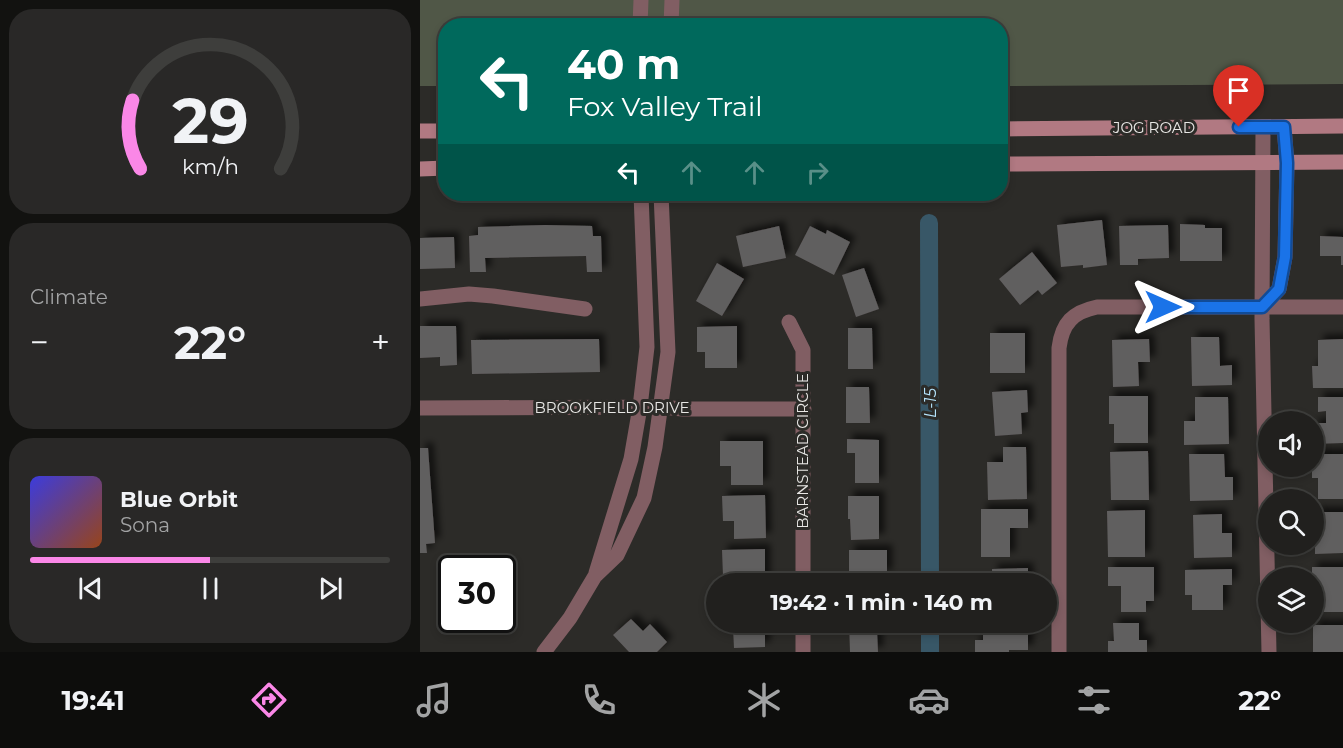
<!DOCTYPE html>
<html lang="en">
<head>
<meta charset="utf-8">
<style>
	:root { --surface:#21201e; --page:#292827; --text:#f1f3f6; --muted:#a2a3a4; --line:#3e3e3c; --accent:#fa87e7 }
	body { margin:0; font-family:Montserrat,sans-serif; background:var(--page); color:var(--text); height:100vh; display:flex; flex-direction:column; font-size:22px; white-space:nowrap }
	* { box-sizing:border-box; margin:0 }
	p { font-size:20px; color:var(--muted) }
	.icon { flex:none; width:33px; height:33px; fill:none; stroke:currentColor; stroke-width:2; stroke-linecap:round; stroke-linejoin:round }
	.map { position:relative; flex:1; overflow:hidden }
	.sheet { display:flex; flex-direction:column; gap:9px; padding:9px; background:#121210; width:420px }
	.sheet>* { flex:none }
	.guide { position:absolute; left:18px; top:18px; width:570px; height:183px; border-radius:24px; box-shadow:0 3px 9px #0003,0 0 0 2px var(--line); background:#00695c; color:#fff; overflow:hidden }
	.fabs { position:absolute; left:838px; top:411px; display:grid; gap:12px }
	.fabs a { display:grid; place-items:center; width:66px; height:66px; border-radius:50%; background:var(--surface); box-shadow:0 3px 9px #0003,0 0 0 2px var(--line); font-size:30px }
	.speed { position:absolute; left:18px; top:555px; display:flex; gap:12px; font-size:30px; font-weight:700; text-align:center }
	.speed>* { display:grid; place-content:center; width:78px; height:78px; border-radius:50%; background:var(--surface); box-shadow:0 3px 9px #0003,0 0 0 2px var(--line); line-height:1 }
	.speed .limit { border:3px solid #111; border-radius:9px; background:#fff; color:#111 }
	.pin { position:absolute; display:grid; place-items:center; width:51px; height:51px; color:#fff; margin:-62px -26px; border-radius:50% 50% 50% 0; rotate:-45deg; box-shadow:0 0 6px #0007 }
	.pin .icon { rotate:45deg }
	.me { position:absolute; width:66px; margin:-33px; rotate:90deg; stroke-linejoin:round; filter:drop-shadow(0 0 4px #0008) }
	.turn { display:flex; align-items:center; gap:21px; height:126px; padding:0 30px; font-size:27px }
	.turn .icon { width:78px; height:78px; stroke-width:2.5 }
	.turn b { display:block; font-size:42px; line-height:51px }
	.lanes { display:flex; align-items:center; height:57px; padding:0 30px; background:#0003; justify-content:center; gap:30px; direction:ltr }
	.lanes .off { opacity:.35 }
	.big { font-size:45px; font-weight:700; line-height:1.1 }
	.sheet .card { flex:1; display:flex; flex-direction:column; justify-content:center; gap:9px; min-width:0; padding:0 21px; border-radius:24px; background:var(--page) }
	.sheet .dial { align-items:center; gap:0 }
	.dial svg { height:156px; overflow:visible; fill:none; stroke:var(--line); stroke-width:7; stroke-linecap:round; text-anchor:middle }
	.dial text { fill:var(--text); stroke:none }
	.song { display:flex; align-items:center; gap:18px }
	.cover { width:72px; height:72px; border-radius:9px; background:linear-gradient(135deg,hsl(240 70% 55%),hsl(20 70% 35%)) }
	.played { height:6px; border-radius:3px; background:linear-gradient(90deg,var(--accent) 50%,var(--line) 50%) }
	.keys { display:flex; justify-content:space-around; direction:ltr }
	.heat { display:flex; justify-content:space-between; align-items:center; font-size:33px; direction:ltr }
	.trip { position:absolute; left:286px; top:573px; width:351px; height:60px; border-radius:30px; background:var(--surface); box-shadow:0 3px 9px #0003,0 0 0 2px var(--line); font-weight:700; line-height:60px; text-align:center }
	.tab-bar { display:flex; height:96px; justify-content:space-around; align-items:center; background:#0d0d0c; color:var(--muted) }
	.tab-bar .icon { width:42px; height:42px }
	.tab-bar .active { color:var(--accent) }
	.tab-bar b { font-size:27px; color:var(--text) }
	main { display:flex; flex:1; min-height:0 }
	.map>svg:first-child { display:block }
</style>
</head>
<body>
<main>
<section class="sheet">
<div class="card dial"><svg viewBox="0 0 100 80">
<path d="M14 69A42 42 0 1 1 86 69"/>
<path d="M14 69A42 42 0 0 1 10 34" stroke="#fa87e7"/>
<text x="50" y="56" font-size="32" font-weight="700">29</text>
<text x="50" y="72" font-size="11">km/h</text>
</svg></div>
<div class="card"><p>Climate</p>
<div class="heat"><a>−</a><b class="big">22°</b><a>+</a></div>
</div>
<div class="card">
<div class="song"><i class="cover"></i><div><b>Blue Orbit</b><p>Sona</p></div></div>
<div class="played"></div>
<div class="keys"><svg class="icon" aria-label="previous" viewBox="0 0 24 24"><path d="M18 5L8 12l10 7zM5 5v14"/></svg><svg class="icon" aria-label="pause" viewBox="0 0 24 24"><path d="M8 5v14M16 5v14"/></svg><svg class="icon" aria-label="next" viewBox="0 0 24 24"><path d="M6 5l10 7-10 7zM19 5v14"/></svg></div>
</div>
</section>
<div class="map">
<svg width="923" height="652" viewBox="0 0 923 652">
	<defs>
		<filter id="shadow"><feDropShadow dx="5.5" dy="-5.5" stdDeviation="3" flood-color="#0009"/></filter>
	</defs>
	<rect width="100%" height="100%" fill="#2c2b28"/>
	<path fill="#505747" d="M0,0H923V84L581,86L580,26H26L25,86H0Z"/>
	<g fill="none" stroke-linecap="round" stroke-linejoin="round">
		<path stroke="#385767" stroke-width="18" d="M509,223L510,584
			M510,622V652"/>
	</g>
	<path fill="#615e5f" filter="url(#shadow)" d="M682,220L687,265L663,268V265L641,267L637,225Z
		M760,224L785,225V228H802V261H760Z
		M125,225L172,226L173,236H181L182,272H167L166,256L65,258L66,272H50L49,236L58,235V227Z
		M748,225L749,258L718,259V265H700L699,226Z
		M359,226L366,258L323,267L316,236Z
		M390,226L406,234L407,230L430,242L414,275L375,255Z
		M900,236L923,237V265H921V256H900Z
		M34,237L35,268L0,269V238Z
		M612,252L637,283L622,295L618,290L600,305L579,279Z
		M297,263L324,279L302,316L276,301Z
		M444,268L459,309L436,317L422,275Z
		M0,326H36L37,365L20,366V357L0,358Z
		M317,326V368H285V352H277V327Z
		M428,328H452L453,369H428Z
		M570,333H605V373H570Z
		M771,337H799L800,366L812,365V385L772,386Z
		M179,339L180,372L52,374L51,340Z
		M729,339L730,362H718L719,386L693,387L692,340Z
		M923,339V388H893L892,366H898V340Z
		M426,387H449L450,423H426Z
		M607,390L608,412L601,413L602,434L575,436L572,392Z
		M689,396H728V443H694V424H689Z
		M775,397H808L809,444L764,445V421H775Z
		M898,397H923V443L894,444V423H906V411L898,412Z
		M427,439L459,440V483H435V453H427Z
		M300,441H343V485H311V466H300Z
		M583,447H606L607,499L568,500L567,462H583Z
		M0,448H8L15,543L6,544L7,553H0Z
		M728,451L729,500H691L690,452Z
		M769,454H804L805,477H813V500L770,501Z
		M894,454H923V499H898V478H892V466H894Z
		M345,495L346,538L314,539V521H303L302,496Z
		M428,496H459V539L431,540L430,519H428Z
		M561,509H608V528H590V557H561Z
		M725,510V557H688L687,511Z
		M895,512H923V553L895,554Z
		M802,514V533H812V557L774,558L773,515Z
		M345,549V584H313V576H303L302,550Z
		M429,550H467V575H457V584H429Z
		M688,567H734V601H726V612H701V586H688Z
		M892,567H923V612H894V592H902L901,582H894V578H892Z
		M608,568V584L572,583V569Z
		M812,569V585H803V610H772V595H765V570Z
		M211,619L223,631L230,624L247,642L237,652H209L193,635Z
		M303,622H345V647L314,648L313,628H303Z
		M429,622H467V631H457L458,652H430Z
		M693,623H719V640H727V652H688V641H694Z
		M893,625H923V652H893Z
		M608,629V650H589V652H555V640H563V630Z"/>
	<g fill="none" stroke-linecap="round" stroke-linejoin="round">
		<path stroke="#815e63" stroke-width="15" d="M220,26L221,0
			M251,26L252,0
			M843,127L842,319L849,652
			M0,299L49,294L73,296L165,309
			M842,307L859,289L865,257L867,163L864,127
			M369,322L383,350V584
			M0,408L240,407L263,409H384
			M176,573L211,459L220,407L227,347L221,194
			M124,652L150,618L175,576L197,555L224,498L235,447L248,352L241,194
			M383,652V622
			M639,652V348C642,323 653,312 677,307H923"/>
		<path stroke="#b17982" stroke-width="15" d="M580,129L923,126
			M0,131H26
			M580,164L923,162
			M0,169L26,168"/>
	</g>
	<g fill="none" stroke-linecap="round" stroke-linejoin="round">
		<defs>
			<path id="route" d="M743,307H842L859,289L865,257L867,163L864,127H819"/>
		</defs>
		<use href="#route" stroke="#114b97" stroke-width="15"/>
		<use href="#route" stroke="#1a73e8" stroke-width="10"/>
	</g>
	<g text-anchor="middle" stroke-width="6" stroke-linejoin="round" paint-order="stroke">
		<g font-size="15" fill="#e8e7e5" stroke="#2c2b28">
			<text x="734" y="133">JOG ROAD</text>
			<text x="192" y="413">BROOKFIELD DRIVE</text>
			<text transform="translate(383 451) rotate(-90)" y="5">BARNSTEAD CIRCLE</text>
		</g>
		<g font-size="16" font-style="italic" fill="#b5e4fd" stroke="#2c2b28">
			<text transform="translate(510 403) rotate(-90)" y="6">L-15</text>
		</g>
	</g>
</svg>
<div class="fabs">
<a><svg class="icon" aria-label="sound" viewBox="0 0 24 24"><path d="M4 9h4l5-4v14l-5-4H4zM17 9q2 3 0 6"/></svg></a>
<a><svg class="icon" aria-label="search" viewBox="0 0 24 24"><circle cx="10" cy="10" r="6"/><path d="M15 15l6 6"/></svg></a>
<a><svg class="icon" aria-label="layers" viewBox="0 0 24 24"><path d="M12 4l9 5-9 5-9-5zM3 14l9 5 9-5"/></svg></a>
</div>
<div class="speed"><div class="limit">30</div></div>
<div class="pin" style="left:819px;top:127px;background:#d93025"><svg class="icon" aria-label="arrive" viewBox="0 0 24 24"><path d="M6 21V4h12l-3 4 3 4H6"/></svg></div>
<svg class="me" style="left:743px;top:307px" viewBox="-20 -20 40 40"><path d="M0-17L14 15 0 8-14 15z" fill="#1a73e8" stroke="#fff" stroke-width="4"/></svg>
<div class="trip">19:42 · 1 min · 140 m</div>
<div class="guide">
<div class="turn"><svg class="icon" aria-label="left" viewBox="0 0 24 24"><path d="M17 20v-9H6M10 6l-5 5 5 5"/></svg><div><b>40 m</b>Fox Valley Trail</div></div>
<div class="lanes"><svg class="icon" aria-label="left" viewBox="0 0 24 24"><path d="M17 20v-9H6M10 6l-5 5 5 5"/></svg><svg class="icon off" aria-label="ahead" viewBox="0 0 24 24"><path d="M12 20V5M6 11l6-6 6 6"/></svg><svg class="icon off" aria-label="ahead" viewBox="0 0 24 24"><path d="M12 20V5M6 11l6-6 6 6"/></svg><svg class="icon off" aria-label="right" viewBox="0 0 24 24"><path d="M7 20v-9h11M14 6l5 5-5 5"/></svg></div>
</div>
</div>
</main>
<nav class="tab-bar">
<b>19:41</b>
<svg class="icon active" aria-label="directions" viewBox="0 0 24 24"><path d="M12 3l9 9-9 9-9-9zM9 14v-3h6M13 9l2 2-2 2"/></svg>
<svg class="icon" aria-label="music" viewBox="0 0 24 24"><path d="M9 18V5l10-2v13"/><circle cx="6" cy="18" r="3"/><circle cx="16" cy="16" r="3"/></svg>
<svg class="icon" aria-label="phone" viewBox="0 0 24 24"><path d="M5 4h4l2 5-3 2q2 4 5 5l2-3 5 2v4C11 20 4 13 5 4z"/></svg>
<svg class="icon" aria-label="climate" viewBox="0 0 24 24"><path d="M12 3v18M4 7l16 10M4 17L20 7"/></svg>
<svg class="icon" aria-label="car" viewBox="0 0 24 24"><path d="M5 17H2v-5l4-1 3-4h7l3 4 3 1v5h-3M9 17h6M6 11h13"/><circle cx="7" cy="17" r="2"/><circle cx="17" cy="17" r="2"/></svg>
<svg class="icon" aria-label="filters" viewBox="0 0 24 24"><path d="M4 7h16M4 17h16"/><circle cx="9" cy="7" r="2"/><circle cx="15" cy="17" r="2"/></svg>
<b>22°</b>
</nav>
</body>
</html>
